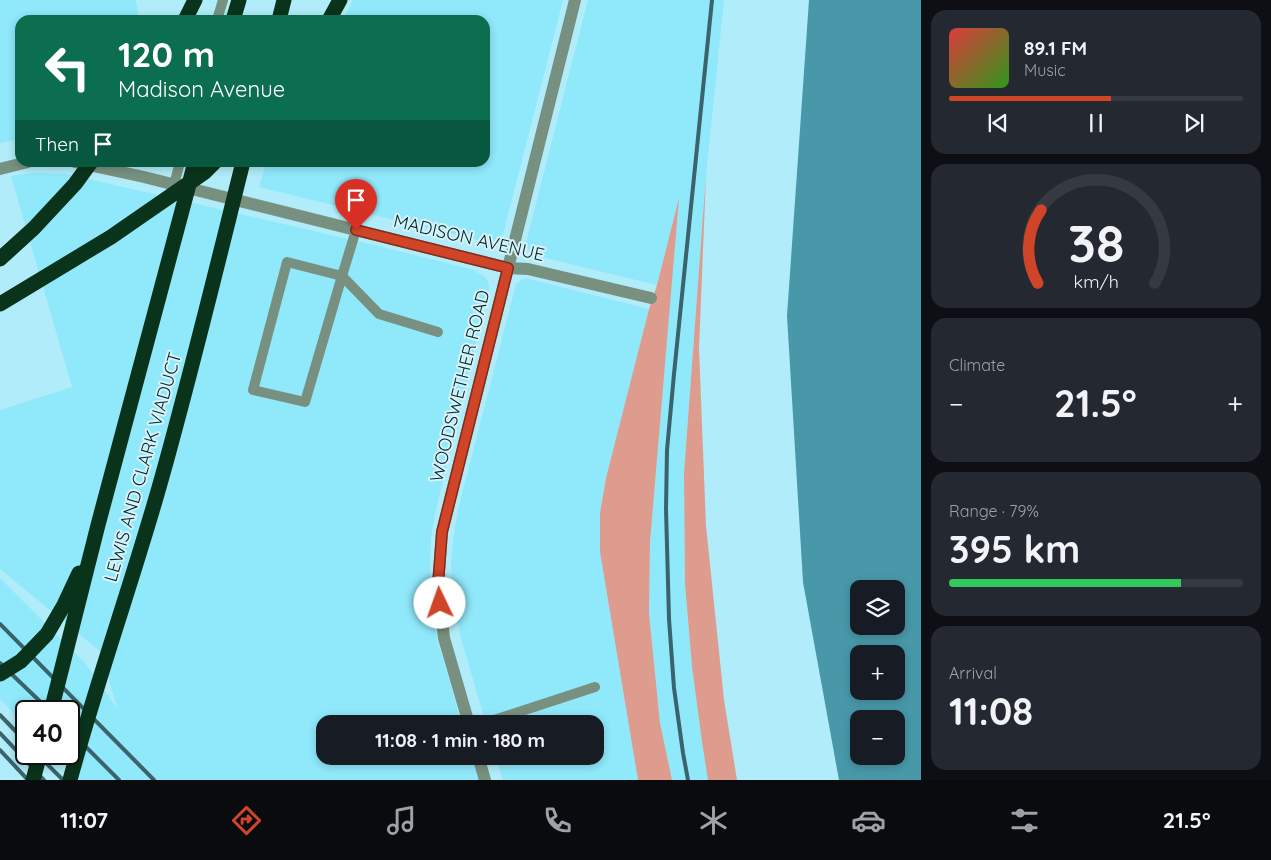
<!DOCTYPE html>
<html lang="en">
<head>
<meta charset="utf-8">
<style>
	:root { --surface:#171b24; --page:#242831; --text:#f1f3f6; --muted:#9ea1a6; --line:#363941; --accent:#d04528 }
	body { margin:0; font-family:Quicksand,sans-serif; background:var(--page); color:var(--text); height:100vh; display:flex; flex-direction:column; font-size:19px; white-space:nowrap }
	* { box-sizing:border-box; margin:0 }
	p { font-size:16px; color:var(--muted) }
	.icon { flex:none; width:28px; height:28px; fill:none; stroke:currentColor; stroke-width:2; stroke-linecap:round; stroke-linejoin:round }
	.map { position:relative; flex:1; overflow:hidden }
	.side { display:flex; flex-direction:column; gap:10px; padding:10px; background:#0d0f14; width:350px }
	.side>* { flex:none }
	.top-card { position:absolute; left:15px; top:15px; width:475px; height:152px; border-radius:15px; box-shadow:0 2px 8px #0003; background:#0b6e4f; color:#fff; overflow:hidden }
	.controls { position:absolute; left:850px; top:580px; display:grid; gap:10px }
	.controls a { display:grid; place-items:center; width:55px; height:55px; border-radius:10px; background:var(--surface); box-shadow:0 2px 8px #0003; font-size:25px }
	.speed { position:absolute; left:15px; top:700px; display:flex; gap:10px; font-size:25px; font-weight:700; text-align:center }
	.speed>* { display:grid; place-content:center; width:65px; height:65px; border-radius:50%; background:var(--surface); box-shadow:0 2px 8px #0003; line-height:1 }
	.speed .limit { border:2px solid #111; border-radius:8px; background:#fff; color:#111 }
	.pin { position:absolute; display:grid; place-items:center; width:42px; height:42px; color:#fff; margin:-51px -21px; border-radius:50% 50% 50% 0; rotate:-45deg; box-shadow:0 0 5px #0007 }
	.pin .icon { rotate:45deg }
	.me { position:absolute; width:55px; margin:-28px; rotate:357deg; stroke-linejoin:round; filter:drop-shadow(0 0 4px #0008) }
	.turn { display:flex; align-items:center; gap:18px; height:105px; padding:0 20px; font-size:22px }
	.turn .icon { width:65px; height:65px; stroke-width:2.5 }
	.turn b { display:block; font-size:35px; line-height:42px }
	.then { display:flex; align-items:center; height:48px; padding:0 20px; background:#0003; gap:10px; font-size:19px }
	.big { font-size:38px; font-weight:700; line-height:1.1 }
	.side .card { flex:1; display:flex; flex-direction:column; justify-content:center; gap:8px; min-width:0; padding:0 18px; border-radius:15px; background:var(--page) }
	.side .dial { align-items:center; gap:0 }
	.dial svg { height:130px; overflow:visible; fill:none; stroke:var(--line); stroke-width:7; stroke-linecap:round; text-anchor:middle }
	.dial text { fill:var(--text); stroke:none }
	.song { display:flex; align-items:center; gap:15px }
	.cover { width:60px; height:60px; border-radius:8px; background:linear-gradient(135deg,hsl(0 70% 55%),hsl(110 70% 35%)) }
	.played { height:5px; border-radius:2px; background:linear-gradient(90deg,var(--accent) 55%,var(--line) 55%) }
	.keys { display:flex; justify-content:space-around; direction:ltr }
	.heat { display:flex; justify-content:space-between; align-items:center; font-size:28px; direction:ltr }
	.charge { height:8px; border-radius:4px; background:linear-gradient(90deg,#34c759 79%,var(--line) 0) }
	.trip { position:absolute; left:316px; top:715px; width:288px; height:50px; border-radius:15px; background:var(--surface); box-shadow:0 2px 8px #0003; font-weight:700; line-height:50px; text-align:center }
	.dock { display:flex; height:80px; justify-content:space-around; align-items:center; background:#090b0e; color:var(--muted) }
	.dock .icon { width:35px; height:35px }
	.dock .current { color:var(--accent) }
	.dock b { font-size:22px; color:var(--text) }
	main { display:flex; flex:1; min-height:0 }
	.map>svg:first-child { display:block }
</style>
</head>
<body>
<main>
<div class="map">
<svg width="921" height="780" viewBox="0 0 921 780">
	<rect width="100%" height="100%" fill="#b0ecf9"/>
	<path fill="#90e8fb" d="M0,0H136L139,20H20V139L0,143Z
		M353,0H563L503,234L500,238L496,241L486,242L259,187L266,163L485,162V20H343Z
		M588,0H724L706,175L684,473L685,584L692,667L702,742L708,780H672L660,723L649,613L650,542L678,202L657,285L533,255L529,251L526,243Z
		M32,173L67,174L361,242L471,269L484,276L488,282L489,288L436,509L431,537L430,575L432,605L437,638L462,724H325V756H472L479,780H80L54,754H69V711H26V726L0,699V578L86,664L117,708L101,652L0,569V410L72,387L11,176Z
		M525,278L649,309L606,478L600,513V552L638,780H503L496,756H595V724H486L461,638L453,597L451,565L453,540L458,510L516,284L520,281Z"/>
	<path fill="#dd9c8d" d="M706,175L699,349L706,526L724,700L737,780H708L702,742L692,667L685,584L684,473Z
		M679,198L650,542L649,613L660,723L672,780H638L600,552V513L606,478L649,309L657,285Z"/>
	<path fill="#4898a9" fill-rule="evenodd" d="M809,0H921V780H839L803,582L787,316ZM859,589H896V626H859ZM859,654H896V691H859ZM859,719H896V756H859Z"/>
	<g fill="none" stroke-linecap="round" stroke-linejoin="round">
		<path stroke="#78907f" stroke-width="10" d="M217,20L223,0
			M174,185L180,162
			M356,230L342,276L287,262L253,390L305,402L342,276L379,314L438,332
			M482,724L595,687"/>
		<path stroke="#78907f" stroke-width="12" d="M75,162L144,177L508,268L528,269L651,298
			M0,169L28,162"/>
		<path stroke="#78907f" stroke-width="12" d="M469,724L444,638L438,585L442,532L575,0
			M478,756L485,780"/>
		<path stroke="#09341b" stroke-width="15" d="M185,20L195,0
			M233,20L239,0
			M279,20L284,0
			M329,20L340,0"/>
		<path stroke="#3a636b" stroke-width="4" d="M0,624L154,780
			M0,663L50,711
			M0,715L26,742
			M69,730L119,780
			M0,733L44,780
			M0,750L28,780
			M37,754L63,780
			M688,780L683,753L674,688L669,619L666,509L667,450L674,374L712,0"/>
		<path stroke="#09341b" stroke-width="15" d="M0,259L34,228L75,184L91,162
			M0,304L111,237L205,172L215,162
			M0,674L21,661L47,634L64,605L79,573
			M51,711L98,525L195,162
			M33,780L40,754
			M70,780C97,680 132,583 160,484C190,378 216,270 243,162"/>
	</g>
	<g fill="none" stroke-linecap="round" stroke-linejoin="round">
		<defs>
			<path id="route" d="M356,230L508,268L442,532L438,585L440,603"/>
		</defs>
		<use href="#route" stroke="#872d1a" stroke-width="12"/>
		<use href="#route" stroke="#d04528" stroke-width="9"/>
	</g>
	<g text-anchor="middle" stroke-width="4" stroke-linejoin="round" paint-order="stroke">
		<g font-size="18" fill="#03242a" stroke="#d6f3fa">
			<text transform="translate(469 238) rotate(13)" y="6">MADISON AVENUE</text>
			<text transform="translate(460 386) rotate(-76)" y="6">WOODSWETHER ROAD</text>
			<text transform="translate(143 467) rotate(-74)" y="6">LEWIS AND CLARK VIADUCT</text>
		</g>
	</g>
</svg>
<div class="controls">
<a><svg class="icon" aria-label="layers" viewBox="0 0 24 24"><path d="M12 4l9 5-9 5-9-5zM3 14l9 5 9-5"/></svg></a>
<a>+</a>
<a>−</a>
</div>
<div class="speed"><div class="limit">40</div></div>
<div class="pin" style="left:356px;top:230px;background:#d93025"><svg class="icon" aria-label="arrive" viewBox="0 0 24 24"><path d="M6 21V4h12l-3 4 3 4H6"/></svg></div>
<svg class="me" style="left:440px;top:603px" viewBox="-20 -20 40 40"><circle r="19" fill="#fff"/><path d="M0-13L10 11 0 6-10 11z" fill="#d04528"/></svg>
<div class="trip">11:08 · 1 min · 180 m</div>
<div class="top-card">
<div class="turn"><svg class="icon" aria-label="left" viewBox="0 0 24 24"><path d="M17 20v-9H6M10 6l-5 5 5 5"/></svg><div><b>120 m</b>Madison Avenue</div></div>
<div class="then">Then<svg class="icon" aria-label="arrive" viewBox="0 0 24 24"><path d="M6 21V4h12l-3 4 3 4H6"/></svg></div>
</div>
</div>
<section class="side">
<div class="card">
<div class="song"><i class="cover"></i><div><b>89.1 FM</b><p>Music</p></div></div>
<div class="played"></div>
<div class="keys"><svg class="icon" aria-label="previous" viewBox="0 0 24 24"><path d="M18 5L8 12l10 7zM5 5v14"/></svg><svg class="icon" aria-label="pause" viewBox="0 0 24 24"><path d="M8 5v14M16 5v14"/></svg><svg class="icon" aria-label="next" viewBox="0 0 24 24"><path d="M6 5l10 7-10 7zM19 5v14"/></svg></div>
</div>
<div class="card dial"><svg viewBox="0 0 100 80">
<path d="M14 69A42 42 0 1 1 86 69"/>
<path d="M14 69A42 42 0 0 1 16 24" stroke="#d04528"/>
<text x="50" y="56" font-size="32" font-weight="700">38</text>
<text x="50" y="72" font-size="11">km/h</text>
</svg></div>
<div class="card"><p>Climate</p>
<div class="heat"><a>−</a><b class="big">21.5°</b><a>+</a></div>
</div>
<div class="card"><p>Range · 79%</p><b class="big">395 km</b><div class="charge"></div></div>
<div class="card"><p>Arrival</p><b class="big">11:08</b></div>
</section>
</main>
<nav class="dock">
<b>11:07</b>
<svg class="icon current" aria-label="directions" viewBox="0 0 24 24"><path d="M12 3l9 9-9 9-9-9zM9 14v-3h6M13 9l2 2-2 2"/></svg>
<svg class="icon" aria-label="music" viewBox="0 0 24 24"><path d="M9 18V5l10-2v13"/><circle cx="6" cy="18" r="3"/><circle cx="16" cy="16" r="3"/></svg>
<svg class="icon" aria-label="phone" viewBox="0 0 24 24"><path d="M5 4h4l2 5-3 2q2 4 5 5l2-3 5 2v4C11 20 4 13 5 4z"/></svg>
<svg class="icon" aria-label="climate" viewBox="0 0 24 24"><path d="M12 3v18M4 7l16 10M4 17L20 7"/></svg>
<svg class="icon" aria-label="car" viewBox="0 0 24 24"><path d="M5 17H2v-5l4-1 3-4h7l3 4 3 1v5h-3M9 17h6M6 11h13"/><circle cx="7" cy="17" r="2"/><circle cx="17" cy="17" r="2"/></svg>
<svg class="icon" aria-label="filters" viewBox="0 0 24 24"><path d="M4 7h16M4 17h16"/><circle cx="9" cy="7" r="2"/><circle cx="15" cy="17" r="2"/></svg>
<b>21.5°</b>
</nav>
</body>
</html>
